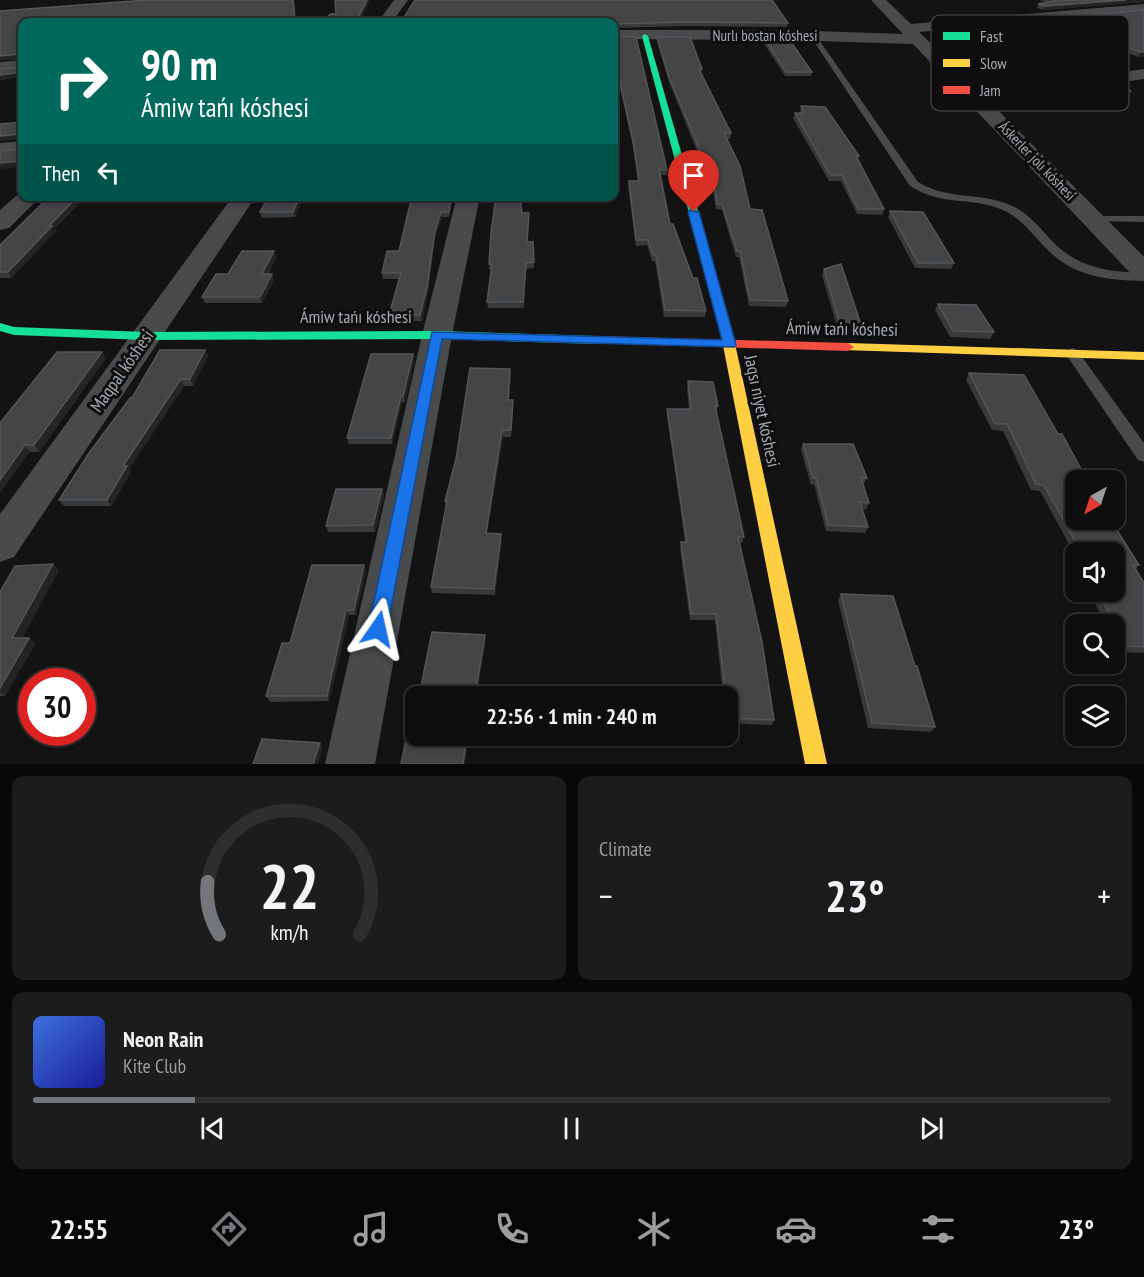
<!DOCTYPE html>
<html lang="en">
<head>
<meta charset="utf-8">
<style>
	:root { --surface:#0e0e0f; --page:#1c1c1d; --text:#f1f3f6; --muted:#9b9c9e; --line:#2e2e2f; --accent:#73767b }
	body { margin:0; font-family:"PT Sans Narrow",sans-serif; background:var(--page); color:var(--text); height:100vh; display:flex; flex-direction:column; font-size:22px; white-space:nowrap }
	* { box-sizing:border-box; margin:0 }
	p { font-size:20px; color:var(--muted) }
	.icon { flex:none; width:33px; height:33px; fill:none; stroke:currentColor; stroke-width:2; stroke-linecap:round; stroke-linejoin:round }
	.map { position:relative; height:764px; overflow:hidden }
	.drawer { display:flex; flex-direction:column; gap:12px; padding:12px; background:#080808; flex:1 }
	.drawer>* { flex:none }
	.hud { position:absolute; left:18px; top:18px; width:600px; height:183px; border-radius:12px; box-shadow:0 3px 9px #0003,0 0 0 2px var(--line); background:#00695c; color:#fff; overflow:hidden }
	.needle { width:39px; rotate:219deg }
	.tools { position:absolute; left:1065px; top:470px; display:grid; gap:12px }
	.tools a { display:grid; place-items:center; width:60px; height:60px; border-radius:12px; background:var(--surface); box-shadow:0 3px 9px #0003,0 0 0 2px var(--line); font-size:30px }
	.speed { position:absolute; left:18px; top:668px; display:flex; gap:12px; font-size:30px; font-weight:700; text-align:center }
	.speed>* { display:grid; place-content:center; width:78px; height:78px; border-radius:50%; background:var(--surface); box-shadow:0 3px 9px #0003,0 0 0 2px var(--line); line-height:1 }
	.speed .limit { border:9px solid #d22; background:#fff; color:#111 }
	.pin { position:absolute; display:grid; place-items:center; width:51px; height:51px; color:#fff; margin:-62px -26px; border-radius:50% 50% 50% 0; rotate:-45deg; box-shadow:0 0 6px #0007 }
	.pin .icon { rotate:45deg }
	.me { position:absolute; width:66px; margin:-33px; rotate:11deg; stroke-linejoin:round; filter:drop-shadow(0 0 4px #0008) }
	.turn { display:flex; align-items:center; gap:21px; height:126px; padding:0 24px; font-size:27px }
	.turn .icon { width:78px; height:78px; stroke-width:2.5 }
	.turn b { display:block; font-size:42px; line-height:51px }
	.then { display:flex; align-items:center; height:57px; padding:0 24px; background:#0003; gap:12px; font-size:22px }
	.big { font-size:45px; font-weight:600; line-height:1.1 }
	.drawer .tile { flex:1; display:flex; flex-direction:column; justify-content:center; gap:9px; min-width:0; padding:0 21px; border-radius:12px; background:var(--page) }
	.drawer .dial { align-items:center; gap:0 }
	.dial svg { height:156px; overflow:visible; fill:none; stroke:var(--line); stroke-width:7; stroke-linecap:round; text-anchor:middle }
	.dial text { fill:var(--text); stroke:none }
	.song { display:flex; align-items:center; gap:18px }
	.cover { width:72px; height:72px; border-radius:9px; background:linear-gradient(135deg,hsl(220 70% 55%),hsl(240 70% 35%)) }
	.played { height:6px; border-radius:3px; background:linear-gradient(90deg,var(--accent) 15%,var(--line) 15%) }
	.keys { display:flex; justify-content:space-around; direction:ltr }
	.heat { display:flex; justify-content:space-between; align-items:center; font-size:33px; direction:ltr }
	.drawer .tiles { flex:1; display:grid; gap:12px; grid-template-columns:1fr 1fr }
	.tile:last-child { grid-column:span 2 }
	.trip { position:absolute; left:405px; top:686px; width:333px; height:60px; border-radius:12px; background:var(--surface); box-shadow:0 3px 9px #0003,0 0 0 2px var(--line); font-weight:600; line-height:60px; text-align:center }
	.tabs { display:flex; height:96px; justify-content:space-around; align-items:center; background:#060606; color:var(--muted) }
	.tabs .icon { width:42px; height:42px }
	.tabs .active { color:var(--accent) }
	.tabs b { font-size:27px; color:var(--text) }
	.map>svg:first-child { display:block }
</style>
</head>
<body>
<div class="map">
<svg width="1144" height="764" viewBox="0 0 1144 764">
	<rect width="100%" height="100%" fill="#131314"/>
	<g fill="none" stroke-linecap="round" stroke-linejoin="round">
		<path fill="#484a4c" fill-rule="evenodd" d="M809,34H815L918,182C947,200 980,192 1010,205C1028,212 1039,227 1052,241C1078,268 1108,272 1144,273V281C1108,280 1073,277 1047,249C1033,235 1021,218 1003,210C971,196 943,207 910,186Z
			M1047,87L1128,88L1132,91L1128,94L1044,92L1043,90Z
			M1092,216H1144V222L1088,221L1086,219Z
			M1072,348L1077,350L1144,443V462L1138,460L1065,353Z"/>
		<path fill="#484a4c" fill-rule="evenodd" d="M394,0H408L392,22H378Z
			M871,0H886L911,24L1144,4V12L919,32L972,84L1031,85L1144,69V79L1031,95H983L1144,257V280L1135,278L913,44L785,40L614,39V30H785L903,34Z
			M22,60V70L0,72V62Z
			M22,141V153L0,155V143Z
			M22,191V196H41L9,228L0,230V210Z
			M233,196H256L14,557L0,562V514Z
			M457,196H480L452,335L375,764H325L422,335Z"/>
		<path fill="#16e098" fill-rule="evenodd" d="M645,34L648,36L732,330L730,333L726,334L720,330L642,36Z
			M0,323L14,327L146,332L437,331L596,336L602,340L596,344L437,339L146,340L14,335L0,331Z"/>
		<path fill="#ffcf43" fill-rule="evenodd" d="M726,326L732,330L827,764H805L720,330Z
			M848,343L1144,352V360L843,350L842,347Z"/>
		<path fill="#f24e42" fill-rule="evenodd" d="M596,336L848,343L854,347L848,351L592,343L590,340L592,337Z"/>
	</g>
	<path fill="#37393a" d="M294,0L296,22H22V77L0,80V69L21,67V59L0,60V11Z
		M415,0L788,23L787,27L684,26L614,28V22H401Z
		M1040,0H1144V2L1043,10L1037,8L1038,4L1047,3Z
		M1144,10V56L1138,57L1054,22L1056,18Z
		M614,36L667,170V175H661L670,224L706,311L705,317H664L655,261H652L647,245L636,246L628,186L629,181H638L633,146L614,61Z
		M657,37L702,69L701,74L731,133L730,139H726L750,209L788,301L786,307L749,306L739,257H736L722,210L716,209L713,190L669,82L657,42Z
		M764,38L812,72L811,76H785L763,42Z
		M801,106L859,156L858,160L884,209L882,215L857,214L841,181H829L793,118L795,113H801L800,111Z
		M304,196L295,217L262,218L260,212Z
		M453,196L449,217H442L435,237L428,293L422,321H390L389,315L399,279H383L382,273L399,251Z
		M890,211L954,263L951,269L915,268L888,217Z
		M522,213L529,219L527,242L533,247L534,268L526,269L524,308H488L487,302L491,269L489,270V264Z
		M55,229L56,231L11,278H0V245Z
		M274,251L276,257L268,274L274,280L262,303H205L202,297L228,274Z
		M824,269L861,325L859,331L838,330L822,275Z
		M938,304L994,332L990,339L950,337L935,310Z
		M205,350L208,356L193,386H184L129,469L131,472L111,506H64L59,500L132,398Z
		M413,354L414,360L405,402H402L392,444H349L347,438Z
		M106,358L39,452H30L0,423Z
		M969,373L1076,480L1139,565L1136,569L1144,583V653L1121,652L1114,640V624H1106L1088,591H1114V552H1076V557L1040,491L1031,490L1003,431L992,430L966,380Z
		M511,375L509,400L513,407L511,437H503L487,533L502,540L495,595L432,593L431,587L446,506L445,501Z
		M688,381L718,406L716,412L744,537L742,543H739L774,720L772,725L728,723V696H723L715,620H690L680,548L681,542H685L667,416V409H689L687,388Z
		M803,444L867,478L864,484H863L869,503L866,509H862L868,527L865,533L826,531L814,484L811,485L801,450Z
		M382,489L384,495L375,532H328L326,526Z
		M59,570L22,638H29L35,644L5,696H0V592Z
		M366,571L356,615H349L329,701L270,702L266,696L290,643Z
		M841,594L935,727L931,732L868,728L838,600Z"/>
	<path fill="#242425" d="M367,0H370L359,22H356Z
		M1126,0H1144V2L1043,10L1045,6Z
		M1140,52H1144V56L1138,57Z
		M21,54L22,58L0,60V56Z
		M22,72V77L0,80V75Z
		M21,134L22,139L0,141V136Z
		M22,161V167L0,169V163Z
		M78,196H87L55,229L56,231L11,278L8,272L49,226Z
		M300,196H304L295,217L293,212Z
		M451,196H453L449,217V212Z
		M441,212L442,217L435,237L428,293L422,321L420,315L435,231Z
		M274,251L276,257L264,280L262,274Z
		M526,263V269L524,308L523,302Z
		M272,274L274,280L262,303L260,297Z
		M205,350L208,356L193,386L190,379Z
		M102,352L106,358L39,452L34,445Z
		M413,354L414,360L405,402L403,396Z
		M510,369L511,375L508,407V400Z
		M181,379L184,386L129,469L131,472L111,506L107,500L123,466Z
		M401,396L402,402L392,444L391,438Z
		M502,430L503,437L486,539V533Z
		M25,445L30,452L0,493V480Z
		M382,489L384,495L375,532L373,525Z
		M501,534L502,540L495,595L494,589Z
		M53,564L59,570L19,644L12,638Z
		M364,565L366,571L356,615L354,610Z
		M346,610L349,615L329,701L327,696Z
		M485,635L486,640L477,696H475Z
		M29,638L35,644L5,696L0,692V688Z
		M467,735H469L465,764H463Z
		M320,743L323,748L318,764H313Z"/>
	<path fill="#434547" stroke="#535558" stroke-width="1.5" d="M147,0H293L295,21H258L256,22H22V72L0,75V69L21,67V54L0,56V11Z
		M335,0H367L356,22H324L330,14H336Z
		M415,0H772L788,23L684,22L614,24V22H401Z
		M1053,0H1126L1045,6L1038,4L1056,1Z
		M1144,10V52H1140L1056,18Z
		M614,36L636,37L667,170L659,169L670,224H673L693,278H697L706,311L665,310L656,255H653L648,240H636L629,181H639L633,141L614,56Z
		M657,37H690L702,69H699L731,133H724L740,166L750,209L762,210L788,301L750,300L740,251H737L722,204H717L714,184L669,77Z
		M764,38H788L812,72H786Z
		M801,106L825,107L859,156H856L884,209H858L842,175H830L795,113H804Z
		M22,122V161L0,163V151L21,149V134L0,136V124Z
		M50,196H78L49,226H52L8,272H0V245Z
		M269,196H300L293,212H260Z
		M412,196H451L449,212H441L435,231L427,287L420,315H389L401,273H382L387,251H399Z
		M496,196H520L522,213H529L527,242H533L534,262L526,263L523,302H487L492,264H489L491,233Z
		M890,211L923,212L954,263H918Z
		M242,251H274L262,274H272L260,297H202L216,274H228Z
		M841,264L861,325L840,324L824,269Z
		M938,304L976,305L994,332L953,331Z
		M160,350H205L190,379H181L123,466H127L107,500H59L89,453L130,398H132Z
		M57,352H102L34,445H25L0,480V423Z
		M371,354H413L403,396H401L391,438H347Z
		M470,368L510,369L508,400H513L511,430H502L486,533L501,534L494,589L431,587L447,501H445L456,459Z
		M969,373L1024,375L1058,434H1062L1087,480H1076V519H1110L1139,565H1133L1144,583V647L1127,646L1097,591H1114V552H1081L1044,485L1036,484L1007,424H995Z
		M688,381L713,382L718,406H715L744,537H738L762,642L774,720L728,718V696H726L716,614H691L681,542H687L667,409H691Z
		M803,444H853L867,478H861L869,503L860,502L868,527L828,525L816,478H813Z
		M336,489H382L373,525L326,526Z
		M53,564L12,638H29L0,688V592L15,566Z
		M312,565H364L354,610H346L327,696H266L282,643H290Z
		M841,594L893,596L915,666H917L935,727L872,723Z
		M432,632L485,635L475,696H419Z
		M416,713V735H467L463,764H401L410,721H414Z
		M262,739L320,743L313,764H253Z"/>
	<path fill="#1a73e8" stroke="#114b97" stroke-width="1.5" d="M690,210L699,212L736,345L734,347L442,339L387,629L384,635L378,637L371,635L368,629L432,332L722,340L688,212Z"/>
	<g text-anchor="middle" stroke-width="6" stroke-linejoin="round" paint-order="stroke">
		<g font-size="15" fill="#a6acb3" stroke="#0e0e0f">
			<text x="765" y="41">Nurlı bostan kóshesi</text>
			<text transform="translate(1037 161) rotate(46)" y="5">Áskerler jolı kóshesi</text>
		</g>
		<g font-size="18" fill="#a6acb3" stroke="#0e0e0f">
			<text x="356" y="323">Ámiw tańı kóshesi</text>
			<text transform="translate(842 329) rotate(1)" y="6">Ámiw tańı kóshesi</text>
			<text transform="translate(122 371) rotate(-55)" y="6">Maqpal kóshesi</text>
			<text transform="translate(762 411) rotate(78)" y="6">Jaqsı niyet kóshesi</text>
		</g>
	</g>
	<rect x="931" y="15" width="198" height="96" rx="9" fill="#0e0e0f" stroke="#3c3d40" stroke-width="1.5"/>
	<rect x="943" y="32" width="27" height="8" fill="#16e098"/>
	<rect x="943" y="59" width="27" height="8" fill="#ffcf43"/>
	<rect x="943" y="86" width="27" height="8" fill="#f24e42"/>
	<g font-size="16" fill="#a6acb3">
		<text x="980" y="42">Fast</text>
		<text x="980" y="69">Slow</text>
		<text x="980" y="96">Jam</text>
	</g>
</svg>
<div class="tools">
<a><svg class="needle" viewBox="-14 -14 28 28"><path d="M0-13l5 13h-10z" fill="#e53935"/><path d="M0 13l5-13h-10z" fill="#9b9c9e"/></svg></a>
<a><svg class="icon" aria-label="sound" viewBox="0 0 24 24"><path d="M4 9h4l5-4v14l-5-4H4zM17 9q2 3 0 6"/></svg></a>
<a><svg class="icon" aria-label="search" viewBox="0 0 24 24"><circle cx="10" cy="10" r="6"/><path d="M15 15l6 6"/></svg></a>
<a><svg class="icon" aria-label="layers" viewBox="0 0 24 24"><path d="M12 4l9 5-9 5-9-5zM3 14l9 5 9-5"/></svg></a>
</div>
<div class="speed"><div class="limit">30</div></div>
<div class="pin" style="left:694px;top:212px;background:#d93025"><svg class="icon" aria-label="arrive" viewBox="0 0 24 24"><path d="M6 21V4h12l-3 4 3 4H6"/></svg></div>
<svg class="me" style="left:378px;top:629px" viewBox="-20 -20 40 40"><path d="M0-17L14 15 0 8-14 15z" fill="#1a73e8" stroke="#fff" stroke-width="4"/></svg>
<div class="trip">22:56 · 1 min · 240 m</div>
<div class="hud">
<div class="turn"><svg class="icon" aria-label="right" viewBox="0 0 24 24"><path d="M7 20v-9h11M14 6l5 5-5 5"/></svg><div><b>90 m</b>Ámiw tańı kóshesi</div></div>
<div class="then">Then<svg class="icon" aria-label="left" viewBox="0 0 24 24"><path d="M17 20v-9H6M10 6l-5 5 5 5"/></svg></div>
</div>
</div>
<section class="drawer">
<div class="tiles">
<div class="tile dial"><svg viewBox="0 0 100 80">
<path d="M14 69A42 42 0 1 1 86 69"/>
<path d="M14 69A42 42 0 0 1 8 42" stroke="#73767b"/>
<text x="50" y="56" font-size="32" font-weight="700">22</text>
<text x="50" y="72" font-size="11">km/h</text>
</svg></div>
<div class="tile"><p>Climate</p>
<div class="heat"><a>−</a><b class="big">23°</b><a>+</a></div>
</div>
<div class="tile">
<div class="song"><i class="cover"></i><div><b>Neon Rain</b><p>Kite Club</p></div></div>
<div class="played"></div>
<div class="keys"><svg class="icon" aria-label="previous" viewBox="0 0 24 24"><path d="M18 5L8 12l10 7zM5 5v14"/></svg><svg class="icon" aria-label="pause" viewBox="0 0 24 24"><path d="M8 5v14M16 5v14"/></svg><svg class="icon" aria-label="next" viewBox="0 0 24 24"><path d="M6 5l10 7-10 7zM19 5v14"/></svg></div>
</div>
</div>
</section>
<nav class="tabs">
<b>22:55</b>
<svg class="icon active" aria-label="directions" viewBox="0 0 24 24"><path d="M12 3l9 9-9 9-9-9zM9 14v-3h6M13 9l2 2-2 2"/></svg>
<svg class="icon" aria-label="music" viewBox="0 0 24 24"><path d="M9 18V5l10-2v13"/><circle cx="6" cy="18" r="3"/><circle cx="16" cy="16" r="3"/></svg>
<svg class="icon" aria-label="phone" viewBox="0 0 24 24"><path d="M5 4h4l2 5-3 2q2 4 5 5l2-3 5 2v4C11 20 4 13 5 4z"/></svg>
<svg class="icon" aria-label="climate" viewBox="0 0 24 24"><path d="M12 3v18M4 7l16 10M4 17L20 7"/></svg>
<svg class="icon" aria-label="car" viewBox="0 0 24 24"><path d="M5 17H2v-5l4-1 3-4h7l3 4 3 1v5h-3M9 17h6M6 11h13"/><circle cx="7" cy="17" r="2"/><circle cx="17" cy="17" r="2"/></svg>
<svg class="icon" aria-label="filters" viewBox="0 0 24 24"><path d="M4 7h16M4 17h16"/><circle cx="9" cy="7" r="2"/><circle cx="15" cy="17" r="2"/></svg>
<b>23°</b>
</nav>
</body>
</html>
